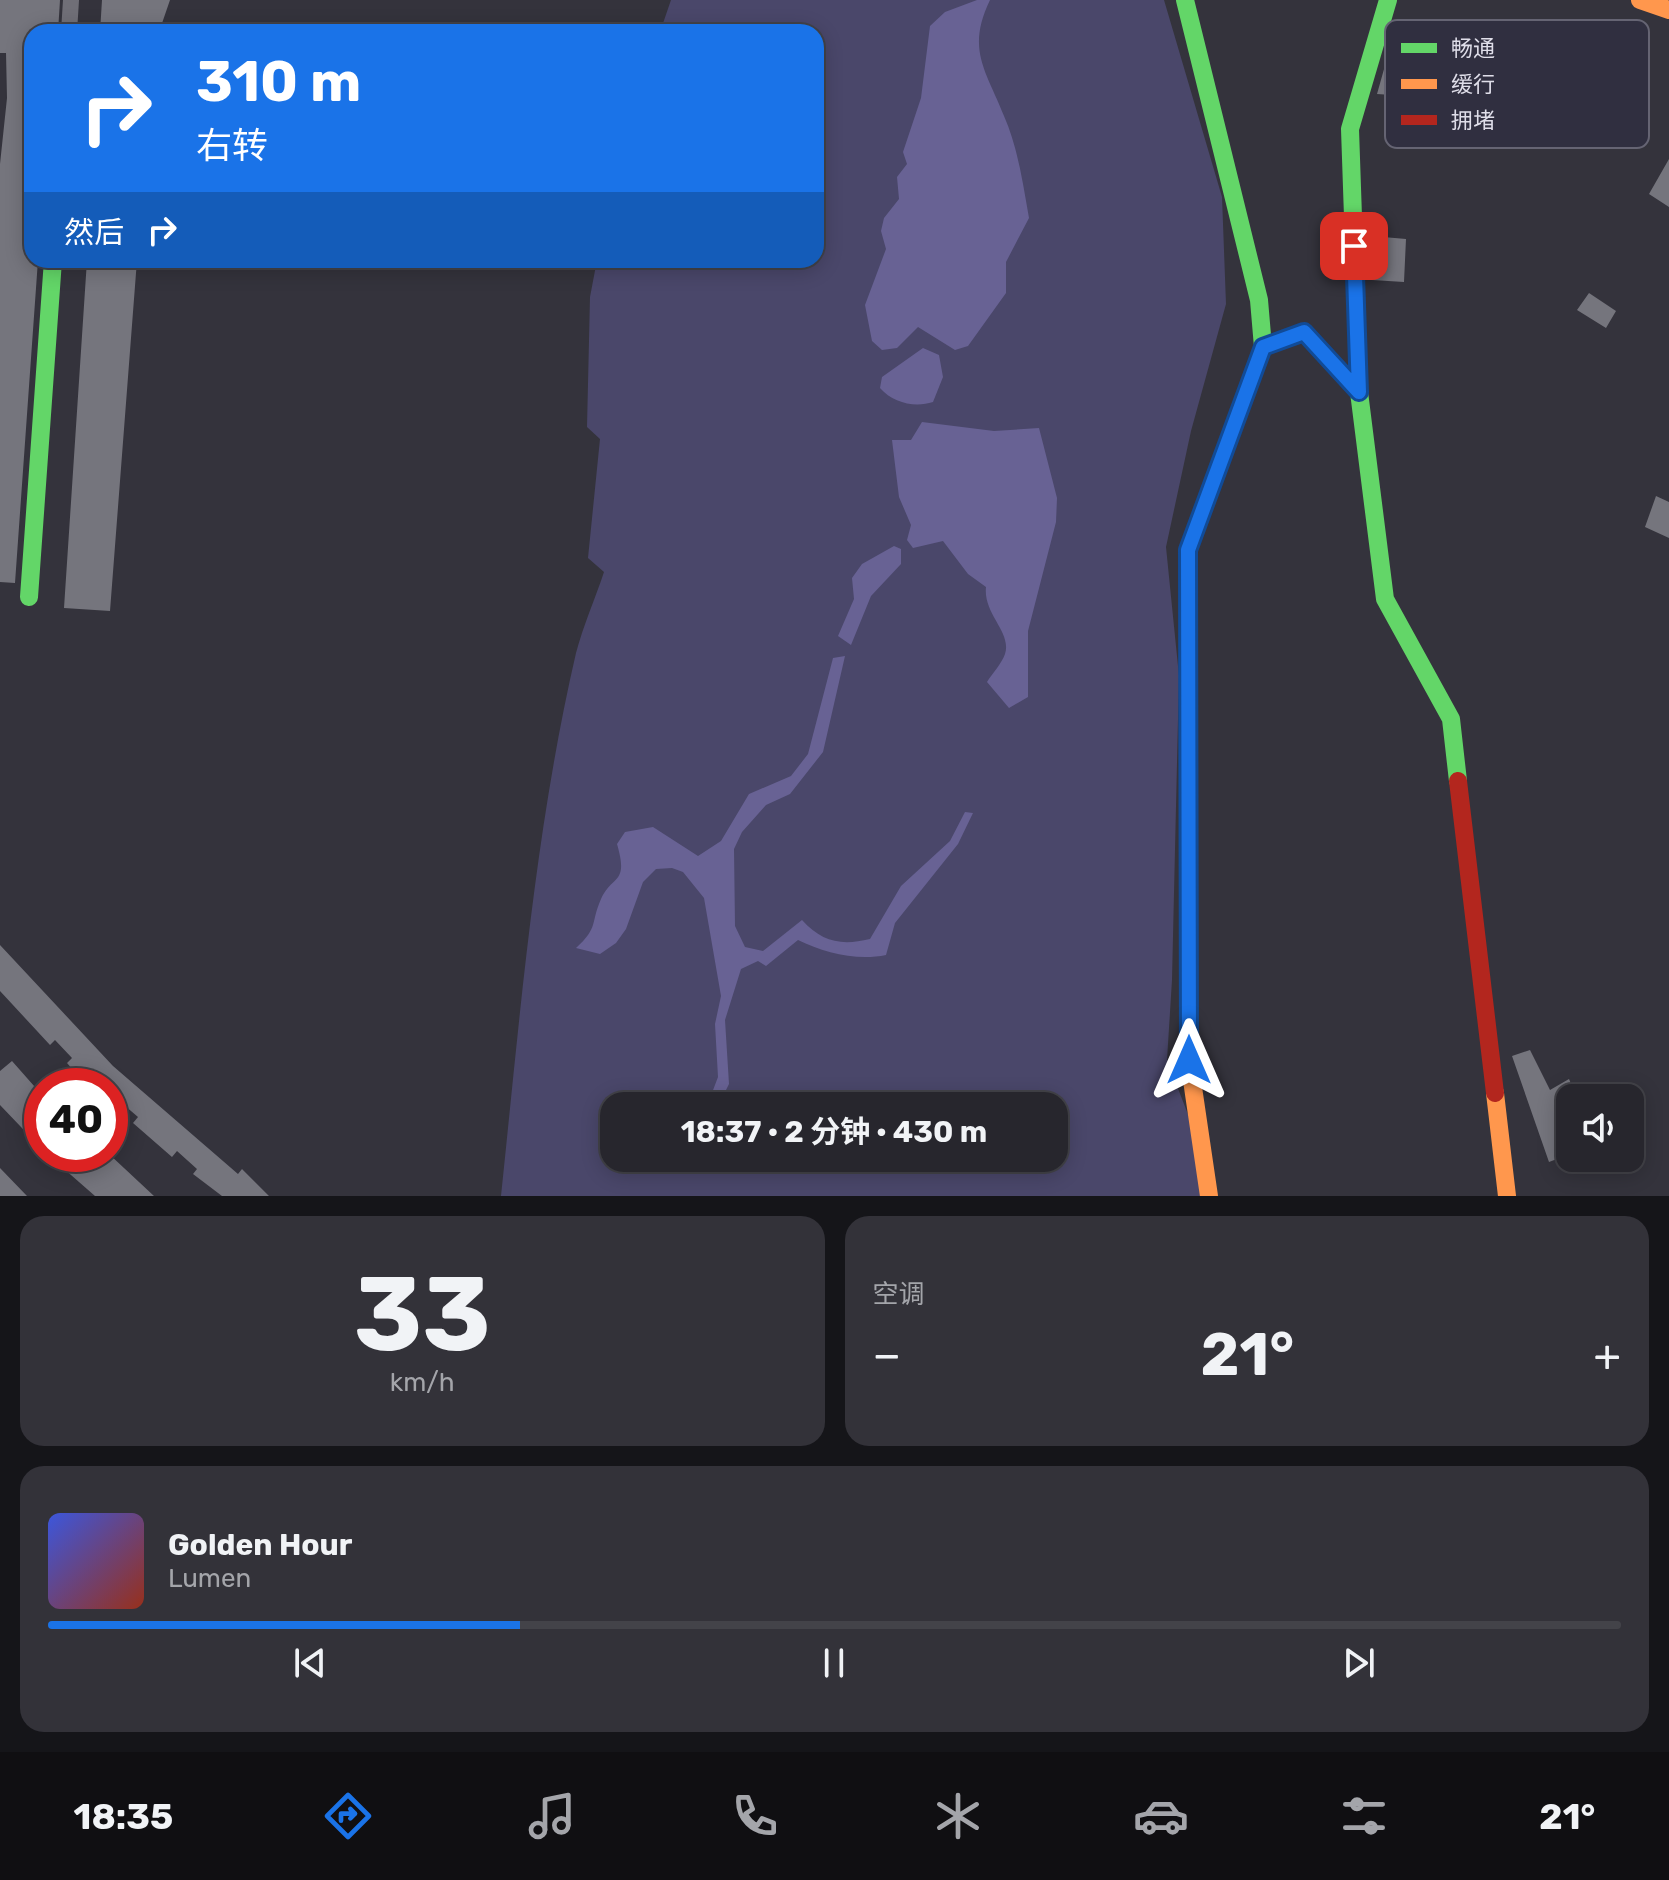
<!DOCTYPE html>
<html lang="zh">
<head>
<meta charset="utf-8">
<style>
	:root { --surface:#27262d; --page:#333239; --text:#f1f3f6; --muted:#a4a5aa; --line:#434349; --accent:#1a73e8 }
	body { margin:0; font-family:Rubik,"Noto Sans SC",sans-serif; background:var(--page); color:var(--text); height:100vh; display:flex; flex-direction:column; font-size:30px; white-space:nowrap }
	* { box-sizing:border-box; margin:0 }
	p { font-size:26px; color:var(--muted) }
	.icon { flex:none; width:44px; height:44px; fill:none; stroke:currentColor; stroke-width:2; stroke-linecap:round; stroke-linejoin:round }
	.map { position:relative; height:1196px; overflow:hidden }
	.sheet { display:flex; flex-direction:column; gap:20px; padding:20px; background:#151519; flex:1 }
	.sheet>* { flex:none }
	.banner { position:absolute; left:24px; top:24px; width:800px; height:244px; border-radius:24px; box-shadow:0 4px 20px #0003,0 0 0 2px var(--line); background:#1a73e8; color:#fff; overflow:hidden }
	.tools { position:absolute; left:1556px; top:1084px; display:grid; gap:16px }
	.tools a { display:grid; place-items:center; width:88px; height:88px; border-radius:16px; background:var(--surface); box-shadow:0 4px 20px #0003,0 0 0 2px var(--line); font-size:40px }
	.speed { position:absolute; left:24px; top:1068px; display:flex; gap:16px; font-size:40px; font-weight:700; text-align:center }
	.speed>* { display:grid; place-content:center; width:104px; height:104px; border-radius:50%; background:var(--surface); box-shadow:0 4px 20px #0003,0 0 0 2px var(--line); line-height:1 }
	.speed .limit { border:12px solid #d22; background:#fff; color:#111 }
	.pin { position:absolute; display:grid; place-items:center; width:68px; height:68px; color:#fff; margin:-34px; border-radius:16px; box-shadow:0 4px 12px #0006 }
	.me { position:absolute; width:88px; margin:-44px; rotate:0deg; stroke-linejoin:round; filter:drop-shadow(0 0 6px #0008) }
	.turn { display:flex; align-items:center; gap:28px; height:168px; padding:0 40px; font-size:36px }
	.turn .icon { width:104px; height:104px; stroke-width:2.5 }
	.turn b { display:block; font-size:56px; line-height:68px }
	.then { display:flex; align-items:center; height:76px; padding:0 40px; background:#0003; gap:16px; font-size:30px }
	.big { font-size:60px; font-weight:700; line-height:1.1 }
	.sheet .widget { flex:1; display:flex; flex-direction:column; justify-content:center; gap:12px; min-width:0; padding:0 28px; border-radius:24px; background:var(--page) }
	.sheet .dial { align-items:center; gap:0 }
	.dial b { font-size:104px; line-height:1 }
	.song { display:flex; align-items:center; gap:24px }
	.cover { width:96px; height:96px; border-radius:12px; background:linear-gradient(135deg,hsl(230 70% 55%),hsl(10 70% 35%)) }
	.played { height:8px; border-radius:4px; background:linear-gradient(90deg,var(--accent) 30%,var(--line) 30%) }
	.keys { display:flex; justify-content:space-around; direction:ltr }
	.heat { display:flex; justify-content:space-between; align-items:center; font-size:44px; direction:ltr }
	.sheet .tiles { flex:1; display:grid; gap:20px; grid-template-columns:1fr 1fr }
	.widget:last-child { grid-column:span 2 }
	.trip { position:absolute; left:600px; top:1092px; width:468px; height:80px; border-radius:24px; background:var(--surface); box-shadow:0 4px 20px #0003,0 0 0 2px var(--line); font-weight:700; line-height:80px; text-align:center }
	.tabs { display:flex; height:128px; justify-content:space-around; align-items:center; background:#100f12; color:var(--muted) }
	.tabs .icon { width:56px; height:56px }
	.tabs .active { color:var(--accent) }
	.tabs b { font-size:36px; color:var(--text) }
	.map>svg:first-child { display:block }
</style>
</head>
<body>
<div class="map">
<svg width="1669" height="1196" viewBox="0 0 1669 1196">
	<rect width="100%" height="100%" fill="#34333c"/>
	<path fill="#4a476a" fill-rule="evenodd" d="M671,0H1164L1222,197L1226,304L1191,431L1166,547L1179,676L1172,980L1167,1060L1199,1143L1211,1196H501C520,1015 535,830 576,653C583,626 595,599 604,572L588,558L600,439L587,427L590,297L597,260H816V32H660ZM614,1106H1054V1158H614Z"/>
	<path fill="#686294" d="M977,0H990C966,50 986,70 1004,116C1018,148 1023,184 1029,218L1006,262V293L968,346L955,350L918,327L897,348L882,350L872,341L865,305L886,249L881,231L884,218L899,199L897,177L907,164L903,152L921,98L930,26L945,12Z
		M923,348L939,355L943,377L933,402C915,408 893,403 880,388L882,377Z
		M922,422L994,431L1039,428L1057,498L1056,522L1028,631V697L1009,708L987,682C992,674 1002,663 1005,654C1012,632 983,614 986,587L968,574L943,541L913,548L907,540L911,525L899,497L892,440H911Z
		M894,546L901,549V564L871,596L851,645L838,636L854,599L852,578L862,564Z
		M845,656L823,752L790,794L766,805L742,832L734,849L735,926L745,947L763,951L802,920C822,942 841,946 870,939L901,886L950,841L965,812L973,813L958,844L895,923L886,955C857,961 824,953 798,940L766,966L758,961L741,969L725,1020L729,1084L718,1106H707L718,1077L715,1024L721,996L704,898L683,872L672,868L656,869L643,882L626,929L616,943L600,954L576,948C599,927 590,924 601,899C612,874 629,885 617,844L625,832L653,827L698,856L721,841L749,794L791,776L808,754L833,658Z"/>
	<path fill="#75757d" d="M0,0H60L58,32H32V260H38L15,583L0,582V164L7,98L6,53H0Z
		M102,0H170L159,32H100Z
		M1397,23H1411L1407,96L1377,94Z
		M1669,159V207L1649,194Z
		M1372,236L1406,239L1404,282L1372,280Z
		M87,260H137L110,611L64,608Z
		M1589,293L1616,311L1606,328L1577,310Z
		M1656,496L1669,502V538L1645,527Z
		M0,945L113,1066L238,1174L242,1169L269,1196H222L193,1174L197,1169L177,1151L172,1157L133,1123L138,1117L110,1093V1086H87L67,1063L72,1058L55,1040L50,1045L0,991Z
		M1530,1050L1550,1090L1569,1079L1577,1098H1570V1154L1549,1162L1512,1056Z
		M12,1061L42,1095V1149L0,1105V1071Z
		M47,1154H109L154,1196H95Z
		M0,1168L27,1196H0Z"/>
	<g fill="none" stroke-linecap="round" stroke-linejoin="round">
		<path stroke="#706f77" stroke-width="16" d="M69,32L71,0
			M1263,347L1304,332L1359,392"/>
		<path stroke="#63d668" stroke-width="18" d="M1185,0L1259,300L1263,347L1188,550L1189,834
			M1388,0L1350,129L1359,392L1385,599L1451,719L1458,781
			M29,597L53,260"/>
		<path stroke="#ff974d" stroke-width="18" d="M1640,0L1669,10
			M1189,834V1060L1209,1196
			M1495,1093L1507,1196"/>
		<path stroke="#b3261e" stroke-width="18" d="M1458,781L1495,1093"/>
	</g>
	<g fill="none" stroke-linecap="round" stroke-linejoin="round">
		<defs>
			<path id="route" d="M1189,1060L1188,550L1263,347L1304,332L1359,392L1354,246"/>
		</defs>
		<use href="#route" stroke="#114b97" stroke-width="20"/>
		<use href="#route" stroke="#1a73e8" stroke-width="14"/>
	</g>
	<rect x="1385" y="20" width="264" height="128" rx="12" fill="#302f40" stroke="#656473" stroke-width="2"/>
	<rect x="1401" y="43" width="36" height="10" fill="#63d668"/>
	<rect x="1401" y="79" width="36" height="10" fill="#ff974d"/>
	<rect x="1401" y="115" width="36" height="10" fill="#b3261e"/>
	<g font-size="22" fill="#dfdee9">
		<text x="1451" y="56">畅通</text>
		<text x="1451" y="92">缓行</text>
		<text x="1451" y="128">拥堵</text>
	</g>
</svg>
<div class="tools">
<a><svg class="icon" aria-label="sound" viewBox="0 0 24 24"><path d="M4 9h4l5-4v14l-5-4H4zM17 9q2 3 0 6"/></svg></a>
</div>
<div class="speed"><div class="limit">40</div></div>
<div class="pin" style="left:1354px;top:246px;background:#d93025"><svg class="icon" aria-label="arrive" viewBox="0 0 24 24"><path d="M6 21V4h12l-3 4 3 4H6"/></svg></div>
<svg class="me" style="left:1189px;top:1060px" viewBox="-20 -20 40 40"><path d="M0-17L14 15 0 8-14 15z" fill="#1a73e8" stroke="#fff" stroke-width="4"/></svg>
<div class="trip">18:37 · 2 分钟 · 430 m</div>
<div class="banner">
<div class="turn"><svg class="icon" aria-label="right" viewBox="0 0 24 24"><path d="M7 20v-9h11M14 6l5 5-5 5"/></svg><div><b>310 m</b>右转</div></div>
<div class="then">然后<svg class="icon" aria-label="right" viewBox="0 0 24 24"><path d="M7 20v-9h11M14 6l5 5-5 5"/></svg></div>
</div>
</div>
<section class="sheet">
<div class="tiles">
<div class="widget dial"><b>33</b><p>km/h</p></div>
<div class="widget"><p>空调</p>
<div class="heat"><a>−</a><b class="big">21°</b><a>+</a></div>
</div>
<div class="widget">
<div class="song"><i class="cover"></i><div><b>Golden Hour</b><p>Lumen</p></div></div>
<div class="played"></div>
<div class="keys"><svg class="icon" aria-label="previous" viewBox="0 0 24 24"><path d="M18 5L8 12l10 7zM5 5v14"/></svg><svg class="icon" aria-label="pause" viewBox="0 0 24 24"><path d="M8 5v14M16 5v14"/></svg><svg class="icon" aria-label="next" viewBox="0 0 24 24"><path d="M6 5l10 7-10 7zM19 5v14"/></svg></div>
</div>
</div>
</section>
<nav class="tabs">
<b>18:35</b>
<svg class="icon active" aria-label="directions" viewBox="0 0 24 24"><path d="M12 3l9 9-9 9-9-9zM9 14v-3h6M13 9l2 2-2 2"/></svg>
<svg class="icon" aria-label="music" viewBox="0 0 24 24"><path d="M9 18V5l10-2v13"/><circle cx="6" cy="18" r="3"/><circle cx="16" cy="16" r="3"/></svg>
<svg class="icon" aria-label="phone" viewBox="0 0 24 24"><path d="M5 4h4l2 5-3 2q2 4 5 5l2-3 5 2v4C11 20 4 13 5 4z"/></svg>
<svg class="icon" aria-label="climate" viewBox="0 0 24 24"><path d="M12 3v18M4 7l16 10M4 17L20 7"/></svg>
<svg class="icon" aria-label="car" viewBox="0 0 24 24"><path d="M5 17H2v-5l4-1 3-4h7l3 4 3 1v5h-3M9 17h6M6 11h13"/><circle cx="7" cy="17" r="2"/><circle cx="17" cy="17" r="2"/></svg>
<svg class="icon" aria-label="filters" viewBox="0 0 24 24"><path d="M4 7h16M4 17h16"/><circle cx="9" cy="7" r="2"/><circle cx="15" cy="17" r="2"/></svg>
<b>21°</b>
</nav>
</body>
</html>
